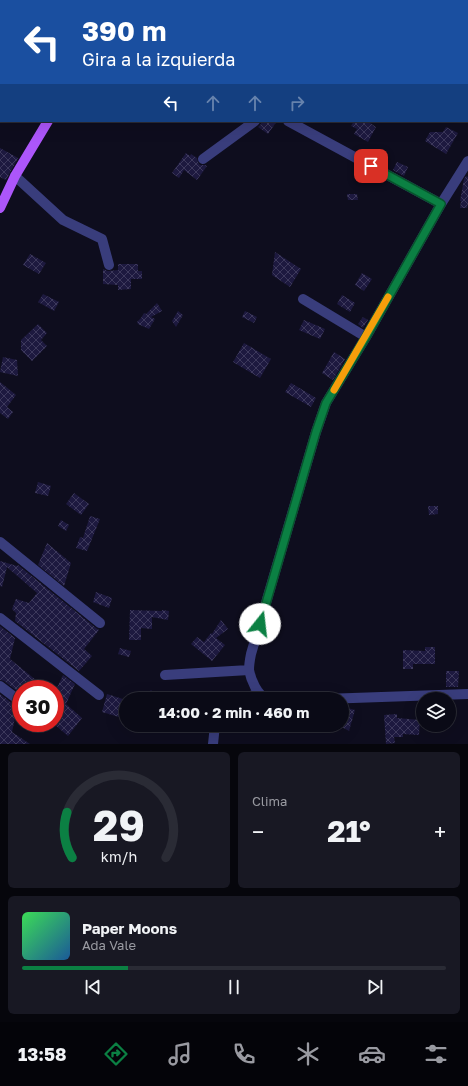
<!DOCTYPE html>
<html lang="es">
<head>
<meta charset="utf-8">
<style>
	:root { --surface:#0a0a16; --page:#181823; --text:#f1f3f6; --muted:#999aa1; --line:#2a2b35; --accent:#0b8043 }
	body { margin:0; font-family:"Golos Text",sans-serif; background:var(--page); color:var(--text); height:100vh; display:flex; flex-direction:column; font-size:15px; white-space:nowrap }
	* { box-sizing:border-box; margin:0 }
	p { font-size:13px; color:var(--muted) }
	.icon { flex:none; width:22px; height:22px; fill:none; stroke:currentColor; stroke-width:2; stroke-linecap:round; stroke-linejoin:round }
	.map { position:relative; height:744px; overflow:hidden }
	.sheet { display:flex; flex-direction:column; gap:8px; padding:8px; background:#06060c; flex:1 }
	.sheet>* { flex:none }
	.banner { position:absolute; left:0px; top:0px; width:468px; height:122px; box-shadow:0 4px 16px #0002,0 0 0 1px var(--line); background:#1a4fa0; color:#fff; overflow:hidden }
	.tools { position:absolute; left:416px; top:692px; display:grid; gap:8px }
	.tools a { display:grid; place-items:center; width:40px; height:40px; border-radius:50%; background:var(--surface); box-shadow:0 4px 16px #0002,0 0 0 1px var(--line); font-size:20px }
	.speed { position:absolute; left:12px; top:680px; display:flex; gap:8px; font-size:20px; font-weight:700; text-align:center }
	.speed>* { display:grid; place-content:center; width:52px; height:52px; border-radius:50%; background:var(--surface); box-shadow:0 4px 16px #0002,0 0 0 1px var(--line); line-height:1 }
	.speed .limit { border:6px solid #d22; background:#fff; color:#111 }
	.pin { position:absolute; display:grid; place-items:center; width:34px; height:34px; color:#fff; margin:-17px; border-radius:8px; box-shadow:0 2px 6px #0006 }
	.me { position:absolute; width:44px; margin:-22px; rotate:16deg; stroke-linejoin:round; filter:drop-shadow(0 0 3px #0008) }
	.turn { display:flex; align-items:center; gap:14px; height:84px; padding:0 16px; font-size:18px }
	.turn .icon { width:52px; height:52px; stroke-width:2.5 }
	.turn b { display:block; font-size:28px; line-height:34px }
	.lanes { display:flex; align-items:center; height:38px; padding:0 16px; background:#0003; justify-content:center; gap:20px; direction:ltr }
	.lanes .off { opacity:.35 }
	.big { font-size:30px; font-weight:700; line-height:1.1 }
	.sheet .tile { flex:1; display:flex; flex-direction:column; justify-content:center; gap:6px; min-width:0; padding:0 14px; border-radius:6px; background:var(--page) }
	.sheet .dial { align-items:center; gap:0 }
	.dial svg { height:104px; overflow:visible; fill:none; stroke:var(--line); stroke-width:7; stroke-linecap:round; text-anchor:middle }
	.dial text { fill:var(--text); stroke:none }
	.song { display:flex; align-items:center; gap:12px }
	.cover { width:48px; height:48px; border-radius:6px; background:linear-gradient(135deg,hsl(130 70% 55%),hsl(210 70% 35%)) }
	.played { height:4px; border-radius:2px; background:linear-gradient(90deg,var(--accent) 25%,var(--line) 25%) }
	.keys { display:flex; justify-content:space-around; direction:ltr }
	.heat { display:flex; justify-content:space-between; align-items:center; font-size:22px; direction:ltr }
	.sheet .tiles { flex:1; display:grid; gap:8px; grid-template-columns:1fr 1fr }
	.tile:last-child { grid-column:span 2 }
	.trip { position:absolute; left:119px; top:692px; width:230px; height:40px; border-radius:20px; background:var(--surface); box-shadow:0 4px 16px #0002,0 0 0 1px var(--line); font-weight:700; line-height:40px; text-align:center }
	.dock { display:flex; height:64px; justify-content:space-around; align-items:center; background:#040409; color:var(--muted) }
	.dock .icon { width:28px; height:28px }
	.dock .on { color:var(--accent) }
	.dock b { font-size:18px; color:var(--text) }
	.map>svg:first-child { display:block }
</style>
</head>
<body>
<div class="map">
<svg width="468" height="744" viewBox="0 0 468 744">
	<defs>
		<pattern id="building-cross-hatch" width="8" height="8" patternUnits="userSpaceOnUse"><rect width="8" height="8" fill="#1d193f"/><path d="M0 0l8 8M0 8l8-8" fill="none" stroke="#3d395c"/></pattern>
	</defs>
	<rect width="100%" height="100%" fill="#0e0d1e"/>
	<path fill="url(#building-cross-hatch)" d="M261,121H277L268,134L258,127L261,124Z
		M354,121H367L376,127L368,142L354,134L357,129L351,126Z
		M446,127L458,133L446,154L425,141L430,132H443Z
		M0,148L18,158L6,180L0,177Z
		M186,153L190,156L191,154L197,158L198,162L200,165H205L207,166L197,180L184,170L179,178L172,173Z
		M397,162L408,167L404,176L393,170Z
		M466,176L468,177V203L467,208H460L461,201H460L464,179Z
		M347,194H357L358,200H348Z
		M275,252L301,269L290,287L272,275Z
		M30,254L46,263L39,274L23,265Z
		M118,264H138V271H142V279H131V289L118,290V285L103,284V269L108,271L118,270Z
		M362,273L372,279L364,291L355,285Z
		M43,294L59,302L54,311L38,302Z
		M342,295L355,303L350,312L337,304Z
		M157,303L162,311L151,317L155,319L149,329L138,324L137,322L141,318L144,313L146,314Z
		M178,311L183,315L176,327L172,321Z
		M245,311L257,317L254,323L242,317Z
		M363,317L368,320L363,328L358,324Z
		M304,320L325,329L320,339L299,330Z
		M38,324L47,333L41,340L47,346L32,361L21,350V340Z
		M244,343L271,359L260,378L233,362Z
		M334,352L345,359L333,380L322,373Z
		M3,357L17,360L18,376L0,372Z
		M0,382L16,395L7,407L13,412L8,419L0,413Z
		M291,383L316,398L311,407L285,392Z
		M38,482L51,486L48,496L35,493Z
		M74,493L89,504L81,515L66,504Z
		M428,506H438V514L429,515Z
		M90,516L100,519L87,551L76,548L80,537L83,538Z
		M61,520L69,525L66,531L58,526Z
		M47,543L71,563L64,586L38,565Z
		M0,561L17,566L18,565L96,628L99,630L84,649L92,656L79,671L15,621L16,613L12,609L16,599L29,603L37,593L7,567L2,587L0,586Z
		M96,592L112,598L109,608L93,602Z
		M130,610L162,611V610L169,611L168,620L152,617V629L141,628V640H129Z
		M221,620L228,629L216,638L225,645L212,661L191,644L197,637L204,642L211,633L212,634Z
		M0,626L15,638L10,659L47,689H21V694L4,681L0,680Z
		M425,647H435V664H413V669H403V650L425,651Z
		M120,648L131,651L129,657L118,654Z
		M446,671H459L458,687H446Z
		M63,675L75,684L66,704L82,718L68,736L55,725V692Z
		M151,690L160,699H142Z
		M0,694L17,707L21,708V714L16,713L12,732L30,744H0Z
		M107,694L126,700V707L122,706L119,717L102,712Z
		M344,707L355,710L349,731L342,727V710Z
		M397,714V718L420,720L419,735L403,734V737H394L395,743L386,744L384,715Z"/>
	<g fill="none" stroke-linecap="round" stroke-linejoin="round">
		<path stroke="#393d7c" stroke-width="10" d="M15,1L16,0
			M0,24L1,22
			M288,121L441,204
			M203,159L255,121
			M15,176L63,220L102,239L109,265
			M303,299L366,337
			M0,542L100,623
			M0,618L99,695
			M165,675L249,670
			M0,686L21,702
			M247,699L258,692
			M267,699C257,695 251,680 249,670C249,665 250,659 251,654L316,432L326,403L366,337L441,204L468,161
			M324,699L468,694
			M213,744L215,725"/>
		<path stroke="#ac56fa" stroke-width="10" d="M121,1L122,0
			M0,208L15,176L48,121"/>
	</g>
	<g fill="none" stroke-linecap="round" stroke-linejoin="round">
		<defs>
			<path id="route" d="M260,624L316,432L326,403L366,337L441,204L371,166"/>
		</defs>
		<use href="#route" stroke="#07532c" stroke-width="10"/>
		<use href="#route" stroke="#0b8043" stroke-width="7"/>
		<path stroke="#f59e0b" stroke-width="7" d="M334,390L388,297"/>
	</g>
</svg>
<div class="tools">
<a><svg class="icon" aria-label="layers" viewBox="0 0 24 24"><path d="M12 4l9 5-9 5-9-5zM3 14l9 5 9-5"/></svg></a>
</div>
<div class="speed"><div class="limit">30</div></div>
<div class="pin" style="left:371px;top:166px;background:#d93025"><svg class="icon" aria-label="arrive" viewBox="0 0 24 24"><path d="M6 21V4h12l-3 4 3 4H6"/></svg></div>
<svg class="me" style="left:260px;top:624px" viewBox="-20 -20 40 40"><circle r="19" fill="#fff"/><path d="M0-13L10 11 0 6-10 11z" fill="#0b8043"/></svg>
<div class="trip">14:00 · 2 min · 460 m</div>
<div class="banner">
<div class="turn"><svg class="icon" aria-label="left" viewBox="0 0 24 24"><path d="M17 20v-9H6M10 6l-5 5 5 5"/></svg><div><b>390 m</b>Gira a la izquierda</div></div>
<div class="lanes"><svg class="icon" aria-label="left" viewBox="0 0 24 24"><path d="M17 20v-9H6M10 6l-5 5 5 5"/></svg><svg class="icon off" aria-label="ahead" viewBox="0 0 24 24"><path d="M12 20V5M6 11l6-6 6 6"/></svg><svg class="icon off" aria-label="ahead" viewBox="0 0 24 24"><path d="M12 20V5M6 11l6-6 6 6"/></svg><svg class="icon off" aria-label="right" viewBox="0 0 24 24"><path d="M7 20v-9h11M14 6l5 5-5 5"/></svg></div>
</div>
</div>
<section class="sheet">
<div class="tiles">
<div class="tile dial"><svg viewBox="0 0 100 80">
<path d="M14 69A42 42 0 1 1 86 69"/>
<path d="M14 69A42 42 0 0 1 10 34" stroke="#0b8043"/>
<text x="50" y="56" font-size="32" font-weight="700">29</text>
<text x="50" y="72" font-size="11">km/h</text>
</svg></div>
<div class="tile"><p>Clima</p>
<div class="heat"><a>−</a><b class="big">21°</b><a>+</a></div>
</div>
<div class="tile">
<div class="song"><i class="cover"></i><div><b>Paper Moons</b><p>Ada Vale</p></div></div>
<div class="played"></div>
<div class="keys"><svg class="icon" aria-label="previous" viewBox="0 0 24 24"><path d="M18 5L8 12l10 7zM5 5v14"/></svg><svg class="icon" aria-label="pause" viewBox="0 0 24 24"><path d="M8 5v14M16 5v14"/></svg><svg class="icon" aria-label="next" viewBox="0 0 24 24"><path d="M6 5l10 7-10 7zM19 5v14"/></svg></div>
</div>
</div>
</section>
<nav class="dock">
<b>13:58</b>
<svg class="icon on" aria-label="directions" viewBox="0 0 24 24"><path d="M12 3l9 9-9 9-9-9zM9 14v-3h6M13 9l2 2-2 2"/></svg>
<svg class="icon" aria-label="music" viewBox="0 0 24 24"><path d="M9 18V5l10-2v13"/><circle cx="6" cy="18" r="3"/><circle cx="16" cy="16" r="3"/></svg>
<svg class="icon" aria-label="phone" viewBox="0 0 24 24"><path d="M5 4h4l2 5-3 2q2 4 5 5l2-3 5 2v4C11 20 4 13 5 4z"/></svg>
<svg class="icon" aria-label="climate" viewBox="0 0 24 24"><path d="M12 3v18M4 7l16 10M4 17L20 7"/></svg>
<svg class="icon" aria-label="car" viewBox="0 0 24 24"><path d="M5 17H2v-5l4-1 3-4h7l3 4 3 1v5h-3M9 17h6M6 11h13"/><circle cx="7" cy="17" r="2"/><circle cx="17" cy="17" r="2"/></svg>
<svg class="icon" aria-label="filters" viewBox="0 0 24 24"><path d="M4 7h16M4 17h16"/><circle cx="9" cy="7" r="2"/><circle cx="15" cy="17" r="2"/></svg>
</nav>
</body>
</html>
